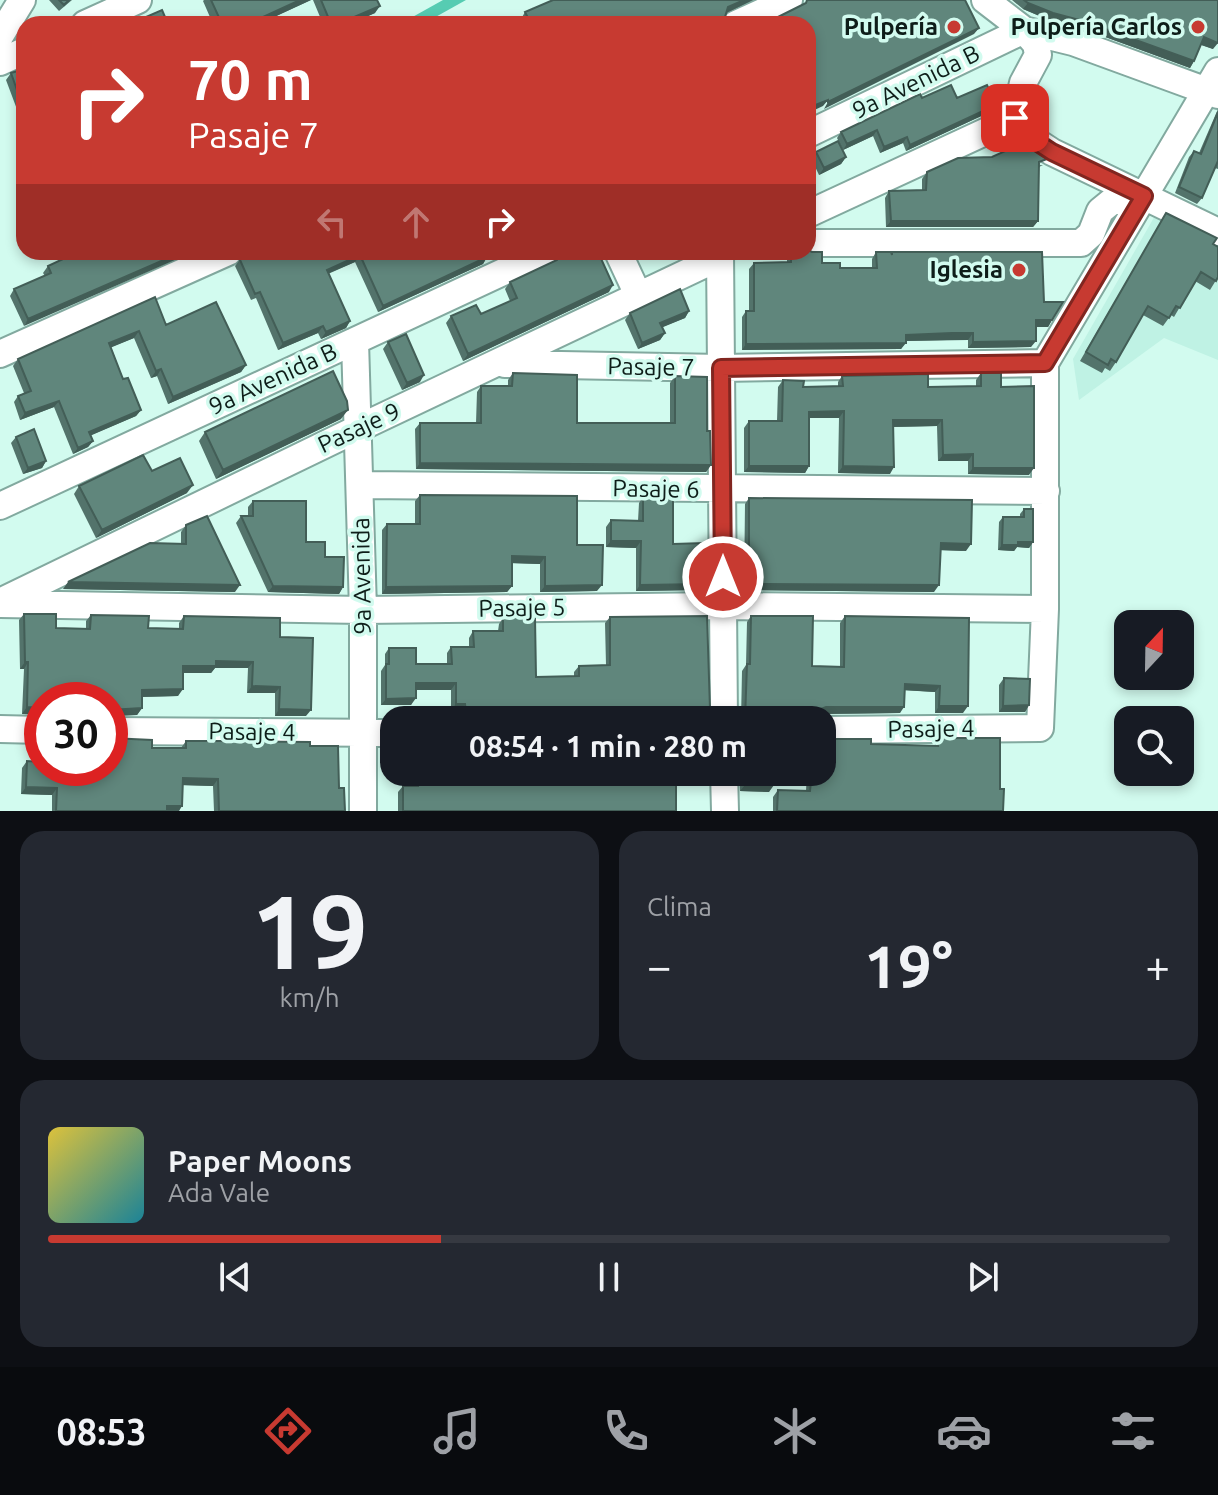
<!DOCTYPE html>
<html lang="es">
<head>
<meta charset="utf-8">
<style>
	:root { --surface:#171b24; --page:#242831; --text:#f1f3f6; --muted:#9ea1a6; --line:#363941; --accent:#c73a31 }
	body { margin:0; font-family:Ubuntu,sans-serif; background:var(--page); color:var(--text); height:100vh; display:flex; flex-direction:column; font-size:30px; white-space:nowrap }
	* { box-sizing:border-box; margin:0 }
	p { font-size:26px; color:var(--muted) }
	.icon { flex:none; width:44px; height:44px; fill:none; stroke:currentColor; stroke-width:2; stroke-linecap:round; stroke-linejoin:round }
	.map { position:relative; height:811px; overflow:hidden }
	.drawer { display:flex; flex-direction:column; gap:20px; padding:20px; background:#0d0f14; flex:1 }
	.drawer>* { flex:none }
	.guide { position:absolute; left:16px; top:16px; width:800px; height:244px; border-radius:24px; box-shadow:0 4px 12px #0003; background:#c73a31; color:#fff; overflow:hidden }
	.needle { width:52px; rotate:22deg }
	.tools { position:absolute; left:1114px; top:610px; display:grid; gap:16px }
	.tools a { display:grid; place-items:center; width:80px; height:80px; border-radius:16px; background:var(--surface); box-shadow:0 4px 12px #0003; font-size:40px }
	.speed { position:absolute; left:24px; top:682px; display:flex; gap:16px; font-size:40px; font-weight:700; text-align:center }
	.speed>* { display:grid; place-content:center; width:104px; height:104px; border-radius:50%; background:var(--surface); box-shadow:0 4px 12px #0003; line-height:1 }
	.speed .limit { border:12px solid #d22; background:#fff; color:#111 }
	.pin { position:absolute; display:grid; place-items:center; width:68px; height:68px; color:#fff; margin:-34px; border-radius:16px; box-shadow:0 4px 12px #0006 }
	.me { position:absolute; width:88px; margin:-44px; rotate:0deg; stroke-linejoin:round; filter:drop-shadow(0 0 6px #0008) }
	.turn { display:flex; align-items:center; gap:28px; height:168px; padding:0 40px; font-size:36px }
	.turn .icon { width:104px; height:104px; stroke-width:2.5 }
	.turn b { display:block; font-size:56px; line-height:68px }
	.lanes { display:flex; align-items:center; height:76px; padding:0 40px; background:#0003; justify-content:center; gap:40px; direction:ltr }
	.lanes .off { opacity:.35 }
	.big { font-size:60px; font-weight:600; line-height:1.1 }
	.drawer .widget { flex:1; display:flex; flex-direction:column; justify-content:center; gap:12px; min-width:0; padding:0 28px; border-radius:24px; background:var(--page) }
	.drawer .dial { align-items:center; gap:0 }
	.dial b { font-size:104px; line-height:1 }
	.song { display:flex; align-items:center; gap:24px }
	.cover { width:96px; height:96px; border-radius:12px; background:linear-gradient(135deg,hsl(50 70% 55%),hsl(190 70% 35%)) }
	.played { height:8px; border-radius:4px; background:linear-gradient(90deg,var(--accent) 35%,var(--line) 35%) }
	.keys { display:flex; justify-content:space-around; direction:ltr }
	.heat { display:flex; justify-content:space-between; align-items:center; font-size:44px; direction:ltr }
	.drawer .tiles { flex:1; display:grid; gap:20px; grid-template-columns:1fr 1fr }
	.widget:last-child { grid-column:span 2 }
	.trip { position:absolute; left:380px; top:706px; width:456px; height:80px; border-radius:24px; background:var(--surface); box-shadow:0 4px 12px #0003; font-weight:600; line-height:80px; text-align:center }
	.menu { display:flex; height:128px; justify-content:space-around; align-items:center; background:#090b0e; color:var(--muted) }
	.menu .icon { width:56px; height:56px }
	.menu .on { color:var(--accent) }
	.menu b { font-size:36px; color:var(--text) }
	.map>svg:first-child { display:block }
</style>
</head>
<body>
<div class="map">
<svg width="1218" height="811" viewBox="0 0 1218 811">
	<rect width="100%" height="100%" fill="#d2fbef"/>
	<path fill="#bff2e4" d="M1160,207L1218,237V360L1164,338L1079,400L1073,359Z"/>
	<path fill="#56ccb2" d="M443,0H466L423,24H400Z"/>
	<g fill="none" stroke-linecap="round" stroke-linejoin="round">
		<defs>
			<path id="minor" d="M985,0L1024,30L1036,44L1038,55L1023,83L1015,118L1026,135L1052,152L1218,232
				M85,24L138,0
				M736,24L789,0
				M0,36L22,0
				M0,62L24,51
				M808,134L1024,30L1073,42L1218,95
				M808,214L1015,118
				M808,243H1081L1091,234L1100,211L1111,202L1144,196
				M618,252L639,297
				M720,252L724,720
				M355,341L363,610V811
				M0,354L228,252
				M1045,363L1218,71
				M505,364L721,368L1045,363
				M361,485L1046,491
				M0,506L546,252
				M0,602L359,428L720,257
				M0,604L363,610L723,606L1045,609
				M0,729L42,730
				M822,730L1040,728L1045,609V363
				M110,731L394,733
				M724,772L725,811"/>
		</defs>
		<use href="#minor" stroke="#82a99f" stroke-width="30"/>
		<use href="#minor" stroke="#fff" stroke-width="26"/>
	</g>
	<path fill="#53736b" d="M49,0H72L59,11Z
		M204,0H311L259,24H213L203,1Z
		M313,0H377L375,13L350,24H323Z
		M553,0H753L726,13L725,17L728,24H523L521,19L525,12Z
		M1012,0H1218L1213,49L1201,45L1194,61L1190,68L1078,27L1049,20L1023,9Z
		M24,69V119L21,120L6,80L11,73Z
		M922,98H957L996,105L992,111L906,151L903,143L880,153L873,136L843,150L837,138L841,132Z
		M1218,109V169L1215,168L1202,198L1197,204L1175,193L1189,157L1194,151L1199,153Z
		M816,152L846,157L841,164L819,175L811,158Z
		M1043,165L1039,167L1038,221L1033,227H886L885,198L889,191L922,190V179L927,172Z
		M1166,213L1213,244L1218,277L1210,290L1195,281L1174,317L1171,315L1163,326L1143,315L1116,362L1110,371L1105,368L1102,373L1080,361Z
		M78,252L24,326L10,296L14,289L45,276L43,273L48,266Z
		M243,252H485L487,257L483,264L378,312L355,262L328,274L350,321L346,328L321,339L318,333L278,350L256,298L251,300L235,266L244,254Z
		M561,252H598L609,292L463,361L446,323L451,316L481,314L510,301L505,289L510,282L557,260L562,254Z
		M787,252H808L822,263L840,268H872V259L876,252L1044,302L1052,320L1048,327H1036L1031,347L968,348V340H947L906,341L901,349L742,350V317L746,311H749V269L754,263L787,262Z
		M689,311L685,318L662,327L665,333L660,340L638,349L625,320L630,313Z
		M166,325L246,365L241,372L168,404L157,376L151,378L134,338L111,347L123,379L141,410L136,416L91,435L93,441L88,447L73,454L54,407L20,420L14,402L18,396L24,393L13,366L18,359Z
		M388,342L420,382L402,390L383,349Z
		M513,373L577,423H670V383L675,376L707,431L711,465L706,472L416,469L415,429L420,423H476L477,392L481,386H508V380Z
		M981,373L1001,387L1029,475L968,474V461H938L937,426L893,427L890,474L838,473L839,418H809V466L805,473L744,472V428L749,421H777L778,387L783,380L803,387H838V382L842,376L928,387L976,386V380Z
		M341,419L216,479L199,441L205,432Z
		M16,437L46,461L42,468L23,474L11,443Z
		M152,471L187,493L96,538L74,494L79,486Z
		M420,495L577,545L597,591L540,592V564L512,563V586L507,592L382,594V530L387,524H415V501Z
		M643,497L673,544L701,590L636,591V548L606,547V527L611,520L638,521L639,503Z
		M749,498L966,551L940,550L934,592L744,590L745,504Z
		M253,501L325,557L343,587L339,594L268,592L236,523L241,516H248V507Z
		M1024,509L1033,542L1029,548L1017,547L1014,551L998,550L999,522L1003,517H1020V514Z
		M186,525L235,592L63,589L181,544V532Z
		M24,614L56,628L86,629V621L91,615L148,628L179,629V623L184,616L280,637L306,716H275V693H247L248,668H215L211,673H183L178,696L142,697V708L137,715L110,716V700L22,714L24,669H20L19,620Z
		M751,616L812,666L840,667V623L845,616L969,618L963,713H935V692L905,690L900,713L822,714L813,717L810,720H741L742,671L746,665L747,622Z
		M610,617L706,716L640,718V720H606V717L562,720H511V718H461V710H451V690H416L411,705H381V671L385,665V654L389,648L416,664H447V653L451,647H469V638L473,631H498L499,624L503,618L536,677L574,676V672L579,666L606,665L605,623Z
		M1004,678L1029,705L1025,712H999V685Z
		M938,738L1000,789L1003,811H773V797L778,790L806,791L807,772H822L826,739L871,744L934,746Z
		M186,741L310,746L339,788L345,811H214L213,786L183,785L179,811H52V795L21,794L22,768L27,761L42,768L152,748H181Z
		M413,772H676V811H398V792L403,786H413Z
		M739,772H774L769,792L740,791Z"/>
	<path fill="#435e57" d="M300,0H311L259,24H249Z
		M744,0H753L724,14L728,7Z
		M1028,3L1083,21L1194,61L1190,68L1078,27L1049,20L1023,9Z
		M380,6L375,13L350,24H338Z
		M979,28L974,34L824,109L828,102Z
		M1204,37L1218,43L1213,49L1199,44Z
		M828,100L823,106L808,113V108Z
		M996,105L992,111L906,151L910,145Z
		M877,130L873,136L843,150L847,144Z
		M907,137L903,143L880,153L884,147Z
		M846,157L841,164L819,175L824,168Z
		M891,221H1038L1033,227H886Z
		M182,252H193L24,326L28,319Z
		M360,255L355,262L322,276L327,270Z
		M487,257L483,264L378,312L383,306Z
		M613,285L609,292L463,361L468,354Z
		M689,311L685,318L656,330L660,323Z
		M1036,320H1052L1048,327H1031Z
		M350,321L346,328L321,339L326,332Z
		M323,326L318,333L278,350L283,343Z
		M139,331L134,338L105,350L109,343Z
		M665,333L660,340L638,349L642,343Z
		M973,333L968,340L901,341L906,335Z
		M1036,341L1031,347L968,348L973,342Z
		M906,343L901,349L742,350L746,344Z
		M246,365L241,372L168,404L173,397Z
		M161,369L157,376L151,378L156,371Z
		M424,375L420,382L402,390L407,383Z
		M59,401L54,407L20,420L25,413Z
		M141,410L136,416L85,438L89,432Z
		M348,410L341,419L216,479L223,470Z
		M844,411L839,418H804L809,412Z
		M893,420H942L937,426L889,427Z
		M93,441L88,447L73,454L78,448Z
		M973,454L968,461H938L943,455Z
		M46,461L42,468L23,474L28,468Z
		M420,463L711,465L706,472L416,469Z
		M749,466H809L805,473L744,472Z
		M843,466L894,467L890,474L838,473Z
		M973,468H1034L1029,475L968,474Z
		M193,485L187,493L96,538L102,530Z
		M611,541H641L636,548L606,547Z
		M1018,542H1033L1029,548L1017,547L1014,551L998,550L1002,545Z
		M941,543L971,544L966,551L936,550Z
		M512,556L545,557L540,564L507,563Z
		M68,582L240,585L235,592L63,589Z
		M706,584L701,590L636,591L640,585Z
		M749,584L939,585L934,592L744,590Z
		M602,585L597,591L540,592L545,586Z
		M273,586L343,587L339,594L268,592Z
		M512,586L507,592L382,594L386,587Z
		M216,661L253,662L248,668H215L211,673H178L183,666Z
		M25,662H28L24,669H20Z
		M416,683H456L451,690H411Z
		M905,684L940,686L935,692L900,690Z
		M252,686L280,687L275,693H247Z
		M183,689L178,696L137,697L142,690Z
		M416,698L411,705H381L386,699Z
		M456,704H465L461,710H451Z
		M1029,705L1025,712H999L1003,706Z
		M939,706H968L963,713H935Z
		M27,707L42,708V715L22,714Z
		M826,707H904L900,713L822,714L813,717L810,720L772,719L777,713L818,710Z
		M142,708L137,715L110,716V710Z
		M279,709L311,710L306,716H275Z
		M710,709L706,716L635,718L640,711Z
		M610,710L606,717L562,720H539L542,715Z
		M515,711L511,718H461L466,712Z
		M183,778L218,779L213,786L178,785Z
		M745,785H774L769,792L740,791Z
		M26,787L57,788L52,795L21,794Z
		M167,806H182L179,811H164Z"/>
	<path fill="#60867c" stroke="#435e57" stroke-width="2" d="M59,0H69L64,5Z
		M211,0H300L250,23L248,19L238,24H222Z
		M321,0H377L380,6L338,24H331Z
		M553,0H744L728,7L725,17L728,24H531L525,12Z
		M807,0H965L979,28L828,102V100L808,108V24H764L806,3Z
		M1024,0H1218V43L1204,37L1194,61L1083,21L1053,13L1028,3Z
		M162,10L168,24H130Z
		M24,69V110L11,73Z
		M951,85L957,98L987,85L996,105L910,145L907,137L884,147L877,130L847,144L841,132L920,94L922,98Z
		M1218,112V161L1202,198L1179,187L1194,151L1201,154Z
		M838,141L846,157L824,168L816,152Z
		M1023,143L1047,159L1039,162L1038,221H891L889,191L926,190L927,172L958,158L992,157Z
		M1166,213L1217,238L1213,244L1218,247V277L1216,281L1201,272L1180,308L1176,306L1169,318L1148,306L1116,362L1111,359L1108,365L1086,352Z
		M808,250L812,252H822V263H840V268H877L876,252H891L892,255V252H1042L1044,302H1063L1052,320H1036V341L973,342V333H952L906,335V343L746,344V311H754V263L791,262V252H808Z
		M78,252H182L28,319L14,289L51,273L48,266Z
		M245,252H485L487,257L383,306L360,255L327,270L350,321L326,332L323,326L283,343L260,292L255,294L240,260Z
		M563,252H598L613,285L468,354L451,316L476,305L481,314L517,298L510,282L557,260Z
		M680,289L689,311L660,323L665,333L642,343L630,313Z
		M155,297L166,325L216,302L246,365L173,397L161,369L156,371L139,331L109,343L123,379L128,378L141,410L89,432L93,441L78,448L59,401L25,413L18,396L31,391L18,359Z
		M406,334L424,375L407,383L388,342Z
		M333,371L347,401L348,410L223,470L205,432Z
		M513,373L577,375V423H675V376L707,377V431H710L711,465L420,463V423H481V386H512Z
		M981,373H1001V387L1034,386V468H973V454L943,455L942,420H893L894,467L843,466L844,411L809,412V466H749V421H782L783,380L804,381L803,387L843,386L842,376L928,374V387L981,386Z
		M34,429L46,461L28,468L16,437Z
		M143,455L152,471L180,458L193,485L102,530L79,486Z
		M420,495L577,496V545H603L602,585L545,586V557L512,556V586L386,587L387,524H420Z
		M643,497H673V544L705,543L706,584L640,585L641,541H611V520L643,521Z
		M749,498L972,500L971,544L941,543L939,585L749,584Z
		M253,501H306V542H325V557H344L343,587L273,586L241,516H253Z
		M1024,509H1033V542H1018V545H1002L1003,517H1024Z
		M207,516L240,585L68,582L150,543L186,544V525Z
		M24,614H56V628L90,629L91,615L149,616L148,628L183,629L184,616L280,618V637L313,638L311,710L279,709L280,687L252,686L253,662L216,661V666H183V689L142,690V708L110,710V700H42V708L27,707L28,662H25Z
		M707,616L710,709L640,711V720H610V710L542,715L543,720H516L515,711L466,712L465,704H456V683H416V698L386,699V664H389V648H416V664H452L451,647H474L473,631H503V618H535L536,677L579,676V666L610,665V617Z
		M751,616H813L812,666L844,667L845,616L969,618L968,706H939L940,686L905,684L904,707H826L818,710L813,715L777,713L776,720H745L747,664H750Z
		M1004,678L1030,679L1029,705L1003,706Z
		M822,737L826,739H871V744L938,746V738H1000V789H1004L1003,811H777L778,790L810,791L812,772H822Z
		M110,738L152,740V748H186V741H218L310,742V746H338L339,788H344L345,811H219L218,779L183,778L182,806H167V811H56L57,788L26,787L27,761L42,762V768H110Z
		M418,772H676V811H403V786H418Z
		M744,772H774V785H745Z"/>
	<g fill="none" stroke-linecap="round" stroke-linejoin="round">
		<defs>
			<path id="route" d="M723,577L721,368L1045,363L1144,196L1052,152L1026,135L1015,118"/>
		</defs>
		<use href="#route" stroke="#812620" stroke-width="20"/>
		<use href="#route" stroke="#c73a31" stroke-width="14"/>
	</g>
	<g fill="#c73a31" stroke="#d2fbef" stroke-width="3">
		<circle cx="954" cy="27" r="8"/>
		<circle cx="1198" cy="27" r="8"/>
		<circle cx="1019" cy="270" r="8"/>
	</g>
	<g text-anchor="middle" stroke-width="7" stroke-linejoin="round" paint-order="stroke">
		<g font-size="24" font-weight="bold" fill="#0e1d19" stroke="#d2fbef" text-anchor="end">
			<text x="938" y="35">Pulpería</text>
			<text x="1182" y="35">Pulpería Carlos</text>
			<text x="1003" y="278">Iglesia</text>
		</g>
		<g font-size="24" fill="#0e1d19" stroke="#d2fbef">
			<text transform="translate(916 82) rotate(-26)" y="8">9a Avenida B</text>
			<text transform="translate(651 367) rotate(1)" y="8">Pasaje 7</text>
			<text transform="translate(273 379) rotate(-25)" y="8">9a Avenida B</text>
			<text transform="translate(359 428) rotate(-25)" y="8">Pasaje 9</text>
			<text transform="translate(656 489) rotate(1)" y="8">Pasaje 6</text>
			<text transform="translate(362 576) rotate(-91)" y="8">9a Avenida</text>
			<text transform="translate(522 608) rotate(-1)" y="8">Pasaje 5</text>
			<text transform="translate(931 729) rotate(-1)" y="8">Pasaje 4</text>
			<text transform="translate(252 732) rotate(1)" y="8">Pasaje 4</text>
		</g>
	</g>
</svg>
<div class="tools">
<a><svg class="needle" viewBox="-14 -14 28 28"><path d="M0-13l5 13h-10z" fill="#e53935"/><path d="M0 13l5-13h-10z" fill="#9ea1a6"/></svg></a>
<a><svg class="icon" aria-label="search" viewBox="0 0 24 24"><circle cx="10" cy="10" r="6"/><path d="M15 15l6 6"/></svg></a>
</div>
<div class="speed"><div class="limit">30</div></div>
<div class="pin" style="left:1015px;top:118px;background:#d93025"><svg class="icon" aria-label="arrive" viewBox="0 0 24 24"><path d="M6 21V4h12l-3 4 3 4H6"/></svg></div>
<svg class="me" style="left:723px;top:577px" viewBox="-20 -20 40 40"><circle r="17" fill="#c73a31" stroke="#fff" stroke-width="3"/><path d="M0-11L8 9 0 5-8 9z" fill="#fff"/></svg>
<div class="trip">08:54 · 1 min · 280 m</div>
<div class="guide">
<div class="turn"><svg class="icon" aria-label="right" viewBox="0 0 24 24"><path d="M7 20v-9h11M14 6l5 5-5 5"/></svg><div><b>70 m</b>Pasaje 7</div></div>
<div class="lanes"><svg class="icon off" aria-label="left" viewBox="0 0 24 24"><path d="M17 20v-9H6M10 6l-5 5 5 5"/></svg><svg class="icon off" aria-label="ahead" viewBox="0 0 24 24"><path d="M12 20V5M6 11l6-6 6 6"/></svg><svg class="icon" aria-label="right" viewBox="0 0 24 24"><path d="M7 20v-9h11M14 6l5 5-5 5"/></svg></div>
</div>
</div>
<section class="drawer">
<div class="tiles">
<div class="widget dial"><b>19</b><p>km/h</p></div>
<div class="widget"><p>Clima</p>
<div class="heat"><a>−</a><b class="big">19°</b><a>+</a></div>
</div>
<div class="widget">
<div class="song"><i class="cover"></i><div><b>Paper Moons</b><p>Ada Vale</p></div></div>
<div class="played"></div>
<div class="keys"><svg class="icon" aria-label="previous" viewBox="0 0 24 24"><path d="M18 5L8 12l10 7zM5 5v14"/></svg><svg class="icon" aria-label="pause" viewBox="0 0 24 24"><path d="M8 5v14M16 5v14"/></svg><svg class="icon" aria-label="next" viewBox="0 0 24 24"><path d="M6 5l10 7-10 7zM19 5v14"/></svg></div>
</div>
</div>
</section>
<nav class="menu">
<b>08:53</b>
<svg class="icon on" aria-label="directions" viewBox="0 0 24 24"><path d="M12 3l9 9-9 9-9-9zM9 14v-3h6M13 9l2 2-2 2"/></svg>
<svg class="icon" aria-label="music" viewBox="0 0 24 24"><path d="M9 18V5l10-2v13"/><circle cx="6" cy="18" r="3"/><circle cx="16" cy="16" r="3"/></svg>
<svg class="icon" aria-label="phone" viewBox="0 0 24 24"><path d="M5 4h4l2 5-3 2q2 4 5 5l2-3 5 2v4C11 20 4 13 5 4z"/></svg>
<svg class="icon" aria-label="climate" viewBox="0 0 24 24"><path d="M12 3v18M4 7l16 10M4 17L20 7"/></svg>
<svg class="icon" aria-label="car" viewBox="0 0 24 24"><path d="M5 17H2v-5l4-1 3-4h7l3 4 3 1v5h-3M9 17h6M6 11h13"/><circle cx="7" cy="17" r="2"/><circle cx="17" cy="17" r="2"/></svg>
<svg class="icon" aria-label="filters" viewBox="0 0 24 24"><path d="M4 7h16M4 17h16"/><circle cx="9" cy="7" r="2"/><circle cx="15" cy="17" r="2"/></svg>
</nav>
</body>
</html>
